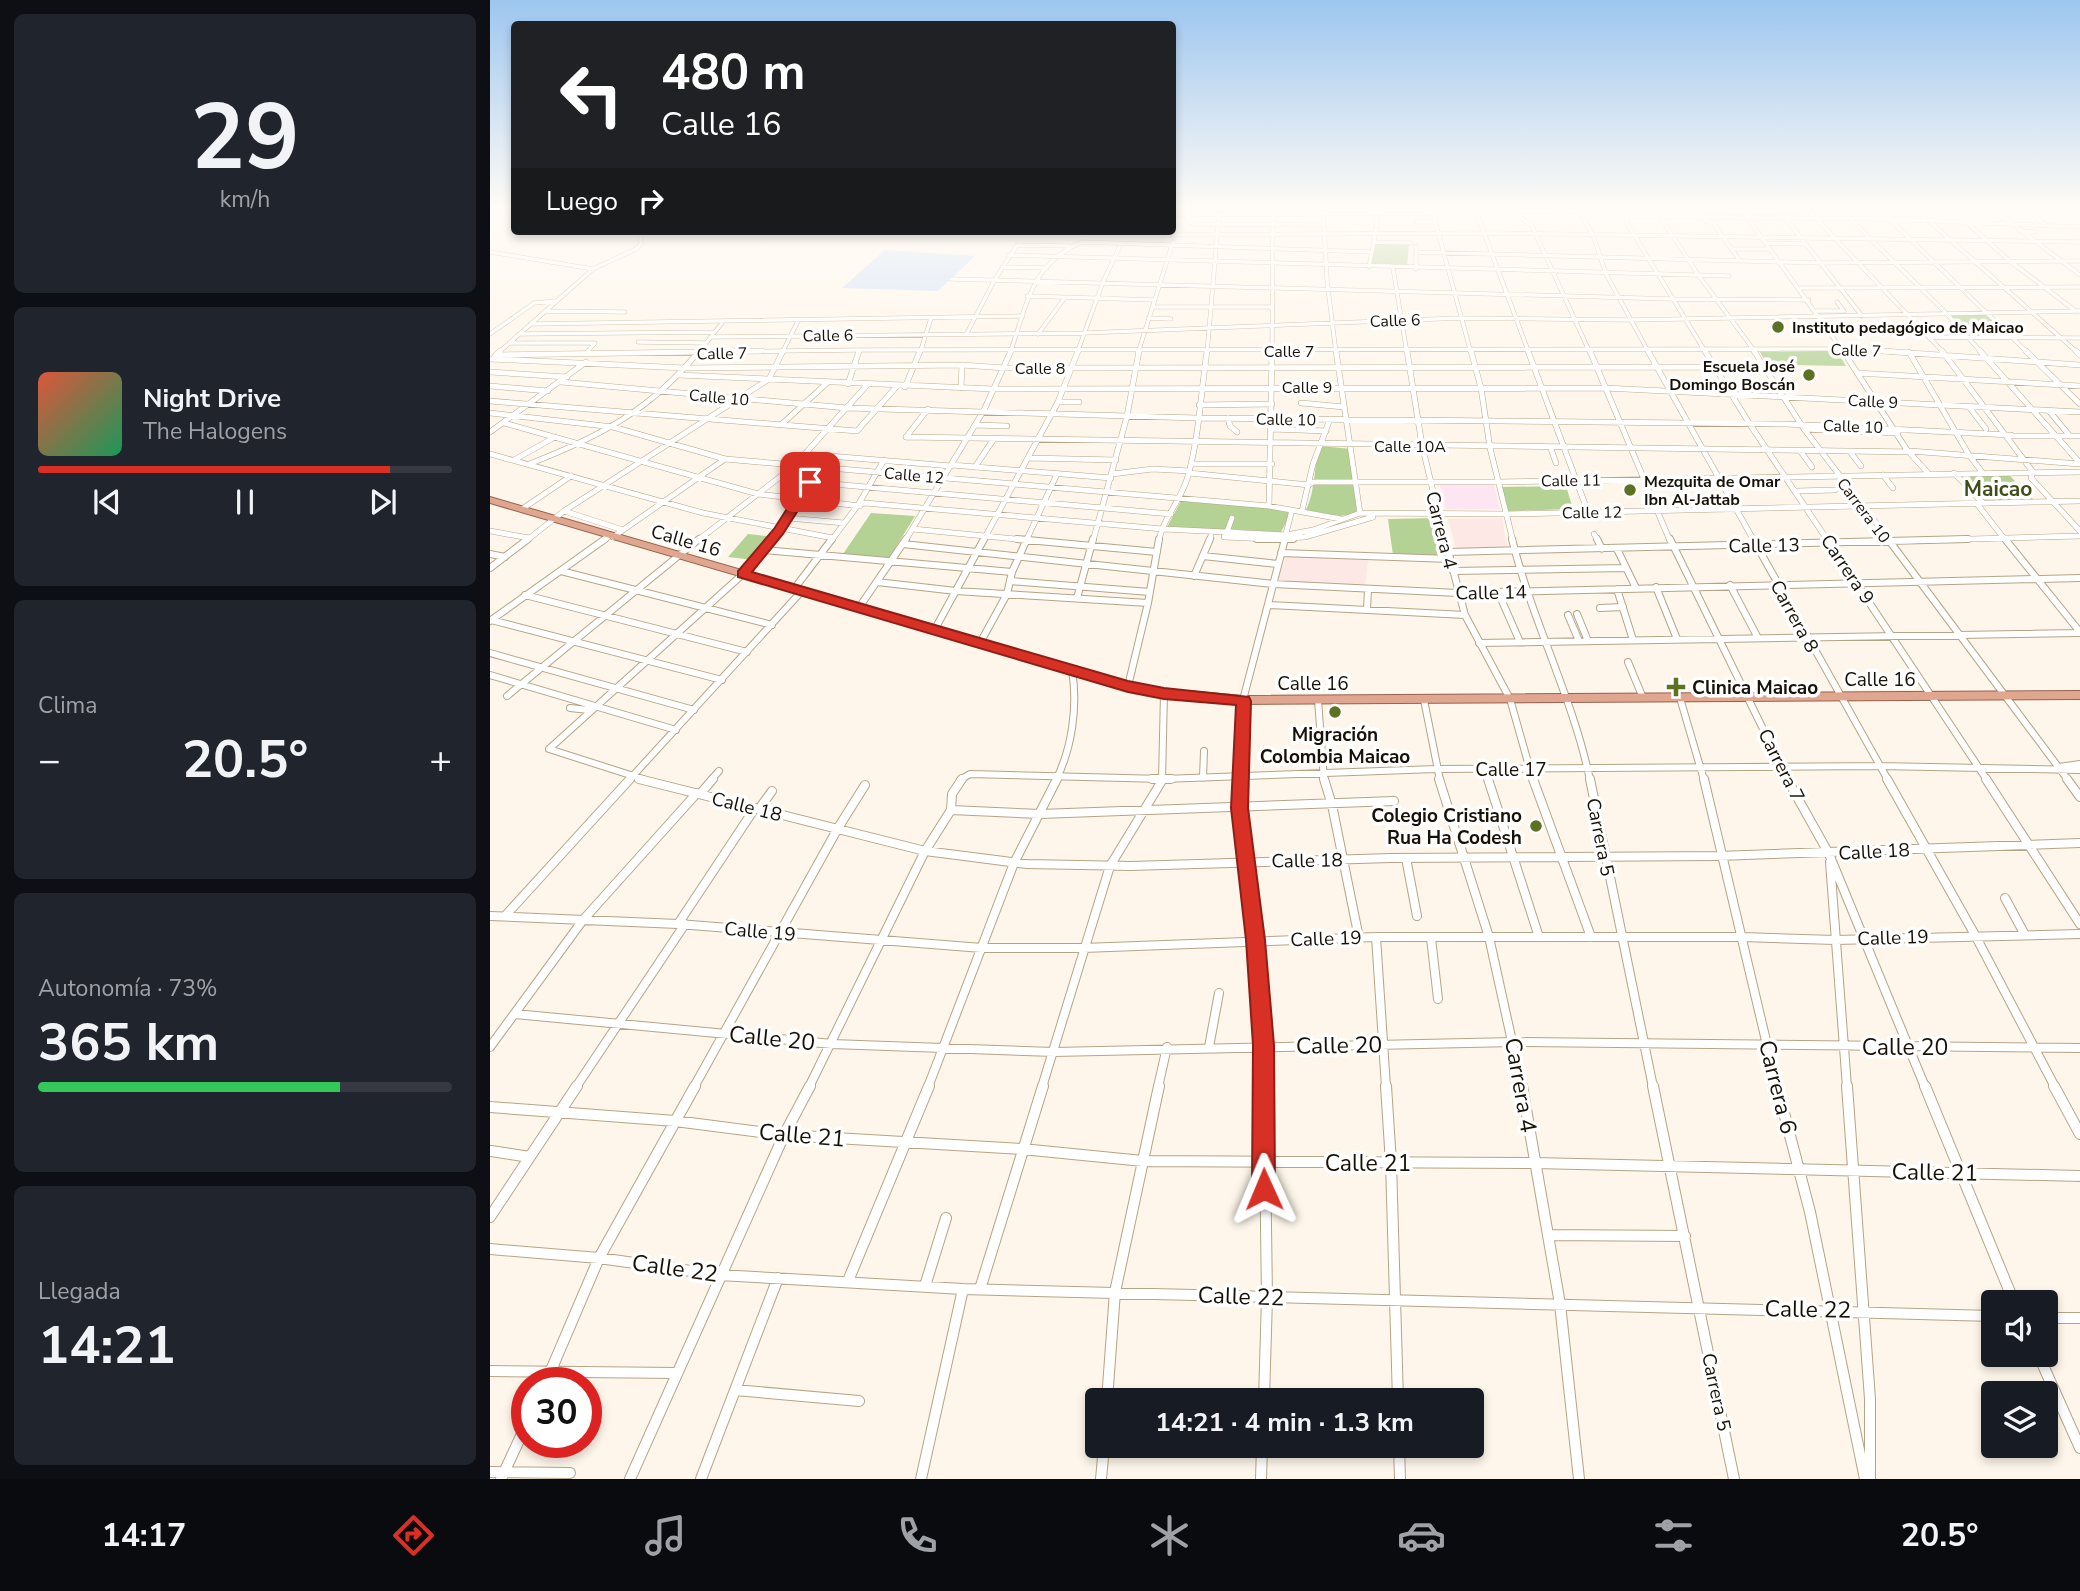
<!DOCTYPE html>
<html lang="es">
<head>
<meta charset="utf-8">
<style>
	:root { --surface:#171b24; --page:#20242c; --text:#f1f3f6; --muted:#9ea1a6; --line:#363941; --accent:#d93025 }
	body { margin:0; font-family:"Nunito Sans",sans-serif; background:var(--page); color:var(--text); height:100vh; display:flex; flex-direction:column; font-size:26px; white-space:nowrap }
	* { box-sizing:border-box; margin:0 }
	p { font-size:23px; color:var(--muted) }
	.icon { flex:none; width:38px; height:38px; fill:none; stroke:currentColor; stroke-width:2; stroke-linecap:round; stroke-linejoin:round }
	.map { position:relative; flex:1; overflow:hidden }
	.panel { display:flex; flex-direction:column; gap:14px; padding:14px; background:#0d0f14; width:490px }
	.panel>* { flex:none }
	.top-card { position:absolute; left:21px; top:21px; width:665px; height:214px; border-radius:7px; box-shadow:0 4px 10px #0003; background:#202124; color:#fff; overflow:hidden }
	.tools { position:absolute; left:1491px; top:1290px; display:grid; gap:14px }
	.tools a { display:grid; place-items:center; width:77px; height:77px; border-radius:7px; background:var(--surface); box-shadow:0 4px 10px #0003; font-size:35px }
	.speed { position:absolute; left:21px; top:1367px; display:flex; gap:14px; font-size:35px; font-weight:700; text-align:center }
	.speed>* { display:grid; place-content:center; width:91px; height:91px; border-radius:50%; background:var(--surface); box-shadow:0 4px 10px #0003; line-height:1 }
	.speed .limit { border:10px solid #d22; background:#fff; color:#111 }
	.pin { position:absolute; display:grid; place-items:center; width:60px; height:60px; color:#fff; margin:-30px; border-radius:14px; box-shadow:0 4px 10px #0006 }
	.me { position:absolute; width:77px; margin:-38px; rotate:359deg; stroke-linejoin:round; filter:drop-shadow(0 0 5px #0008) }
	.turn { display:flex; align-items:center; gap:24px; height:147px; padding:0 35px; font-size:32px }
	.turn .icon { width:91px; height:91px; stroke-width:2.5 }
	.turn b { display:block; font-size:49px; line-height:60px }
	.then { display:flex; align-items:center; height:66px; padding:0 35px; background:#0003; gap:14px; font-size:26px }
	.big { font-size:52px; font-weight:700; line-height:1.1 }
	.panel .card { flex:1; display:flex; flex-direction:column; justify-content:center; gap:10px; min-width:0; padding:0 24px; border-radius:10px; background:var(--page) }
	.panel .dial { align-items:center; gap:0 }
	.dial b { font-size:91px; line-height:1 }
	.song { display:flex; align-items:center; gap:21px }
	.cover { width:84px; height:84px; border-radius:10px; background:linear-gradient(135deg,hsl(10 70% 55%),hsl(150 70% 35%)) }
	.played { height:7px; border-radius:4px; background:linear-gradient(90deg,var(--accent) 85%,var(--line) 85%) }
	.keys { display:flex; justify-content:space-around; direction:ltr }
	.heat { display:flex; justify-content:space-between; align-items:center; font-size:38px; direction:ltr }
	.charge { height:10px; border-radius:5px; background:linear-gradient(90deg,#34c759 73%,var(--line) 0) }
	.trip { position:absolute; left:595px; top:1388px; width:399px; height:70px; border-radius:7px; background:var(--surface); box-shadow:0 4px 10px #0003; font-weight:700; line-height:70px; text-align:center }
	.tabs { display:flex; height:112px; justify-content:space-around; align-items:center; background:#090b0e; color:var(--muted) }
	.tabs .icon { width:49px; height:49px }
	.tabs .current { color:var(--accent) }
	.tabs b { font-size:32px; color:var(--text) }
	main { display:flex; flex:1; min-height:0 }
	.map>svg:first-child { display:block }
</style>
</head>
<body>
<main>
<section class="panel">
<div class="card dial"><b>29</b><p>km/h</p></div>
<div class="card">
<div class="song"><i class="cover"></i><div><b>Night Drive</b><p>The Halogens</p></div></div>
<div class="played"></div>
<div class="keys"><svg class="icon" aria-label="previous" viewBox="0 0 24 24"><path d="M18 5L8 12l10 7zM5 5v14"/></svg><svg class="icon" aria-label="pause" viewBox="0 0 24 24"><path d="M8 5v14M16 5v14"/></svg><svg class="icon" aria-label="next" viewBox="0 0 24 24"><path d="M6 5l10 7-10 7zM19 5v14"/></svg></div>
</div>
<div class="card"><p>Clima</p>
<div class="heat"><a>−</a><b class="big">20.5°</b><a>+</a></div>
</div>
<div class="card"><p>Autonomía · 73%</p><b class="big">365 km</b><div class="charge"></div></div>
<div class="card"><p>Llegada</p><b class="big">14:21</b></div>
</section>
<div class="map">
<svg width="1590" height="1479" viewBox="0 0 1590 1479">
	<rect width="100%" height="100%" fill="#fef6ea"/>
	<path fill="#fde8e5" d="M1012,518L1017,547L966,549L958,519Z
		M797,556L878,560L875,586L786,581Z"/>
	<path fill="#fde6f2" d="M950,485H1004L1010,509H955Z"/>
	<path fill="#b3d293" d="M884,244L919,245L917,268L881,266Z
		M1457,314H1499L1520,336L1480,337Z
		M1347,351L1356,366L1301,365L1302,368H1295L1296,371L1280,370L1270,352Z
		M830,446L862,449L868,499L866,513L850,516L816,510C826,489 823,469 830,446Z
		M1519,475L1545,501L1494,502L1470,476Z
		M1076,486L1083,509L1018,511L1010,487Z
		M691,501L763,505L801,513L791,532L677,527Z
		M381,513L425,516L399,558L353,554Z
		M948,518L955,556L903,555L898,519Z
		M258,534L284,537L264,560L238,557Z"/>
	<path fill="#cce0fa" d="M395,250L485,256L448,291L352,288Z"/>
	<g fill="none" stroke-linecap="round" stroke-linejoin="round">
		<defs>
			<path id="minor-far4" d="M697,206L698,221L703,224L833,225
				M833,206L837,280L846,353
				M941,206L981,353
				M984,206L1039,353
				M1016,206L1042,226L1100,353
				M1087,206L1104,238L1116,274L1159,353
				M1249,206L1354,353
				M1286,206L1372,316
				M1314,206L1454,353
				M1347,206L1457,314L1492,353
				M1386,206L1538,353
				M1422,206L1588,353
				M1458,206L1521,262L1587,312
				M1492,206L1500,207L1590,275
				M1533,206L1556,225
				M1587,206L1590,208
				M1025,207L1041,206
				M1504,209L1526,206
				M986,210L1017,208
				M1134,210L1138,225L1216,353
				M1023,212L1215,206
				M682,215L942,213
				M1169,215L1209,276L1266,353
				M1136,216L1398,219L1590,227
				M1208,218L1223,223L1250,261
				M927,222H945
				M1530,231L1546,232
				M681,235L996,233L1590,242
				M883,242L921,243
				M1275,243L1314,244
				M926,246V269
				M1242,249H1279
				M0,252L103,269
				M926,252L1330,263L1590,261
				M518,255L1239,276
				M512,267L557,268
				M879,267L887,225L885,206
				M903,268L917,353
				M461,279L1183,299L1319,300
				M1310,288L1590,287
				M537,296L665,300
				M1347,302L1354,311
				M662,307H783
				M56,311L135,312
				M1326,311H1354
				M658,318L681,319
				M40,324L533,316
				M477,333L504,281L527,245L579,246
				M0,334L44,303L66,301
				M29,334L225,332
				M548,334L574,299
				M220,337L594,333L971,318L1140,320L1590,311
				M1440,337L1590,338
				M148,342L216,343
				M19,343H105L96,353
				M8,353L103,269L146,249L151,244L150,233
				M146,353L365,350L1352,349L1417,353
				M208,353L232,323
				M292,353L308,321
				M368,353L369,350
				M430,353L441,318
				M520,353C537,306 540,264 592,242L881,252
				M587,353L613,282L631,244
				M648,353L683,242
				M717,353L729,214
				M782,353L783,214"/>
			<path id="minor-far3" d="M846,351L870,513
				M917,351L932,445L955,541
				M981,351L991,388L1000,448L1023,541
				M1038,351L1098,512
				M1100,351L1180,541
				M1158,351L1264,541
				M1215,351L1259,423L1338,541
				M1264,351L1314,429L1400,541
				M1353,351L1417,450L1439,474
				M1393,351L1590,365
				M1452,351L1543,472L1541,478L1590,531
				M1490,351L1590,463
				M1536,351L1590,404
				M1586,351L1590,355
				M1419,352L1479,455L1492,472
				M7,355L272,351
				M5,356L10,351
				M0,359L195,368L472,365L515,368L1232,367
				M1227,367L1275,368
				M0,372L77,377
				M1367,373L1590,386
				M189,375L503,389L1115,388L1590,412
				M71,382L357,408L707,418L1296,424L1521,435
				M358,384L369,351
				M0,386L58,391
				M415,387L430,351
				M471,388L472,365
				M0,401L367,431L407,386
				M568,402H589
				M811,403L854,407
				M709,405L782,404
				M1479,407L1496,429
				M1559,411L1580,436
				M0,413L123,427L235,459L779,506L851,519
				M738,418L740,426L747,432
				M14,423L268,494L370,506
				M292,424L338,382
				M485,425L517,426
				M782,429L836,431
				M1314,429L1408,433
				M0,432L96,362
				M1517,436H1590
				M416,437C752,445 1088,450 1424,452
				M416,437L438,409
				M1061,449L1066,463
				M1420,451L1590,464
				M1311,452L1322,467
				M1360,452L1371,466
				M0,454L213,513L343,538
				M315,454L461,466
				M539,458L626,460
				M24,460L65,437
				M39,464C109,437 161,410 209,351
				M701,464H782
				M462,465L621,478
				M485,467L503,440
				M699,473L819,485L823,482H1008L1590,472
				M1464,473L1493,503
				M622,474L663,469L700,471
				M1393,475L1403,488
				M320,482L681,514
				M1306,491L1345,490
				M1487,504L1516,541
				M368,505L375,503L673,529L796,535L823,530L870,513L1018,514L1590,501
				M779,506L782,351
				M32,509L81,476
				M74,511L133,530
				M812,511L823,464L840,419
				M298,518L354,523
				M423,529L546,541
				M0,531L39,538
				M737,532L742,518
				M1104,534L1108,541
				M123,537L235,459
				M734,537L780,539L815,537L883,517
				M36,541L74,511L279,379L293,351
				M113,541L119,536
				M207,541L304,466L378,384
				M281,541L336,455
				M341,541L368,505L394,460
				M415,541L494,410L521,351
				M493,541L568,402L588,351
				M536,541L567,474
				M603,541L637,416L649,351
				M669,541C672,520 692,499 698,476C709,437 711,392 717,351
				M719,541L721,536
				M794,541L802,510
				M1409,541L1590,536"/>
			<path id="minor-far2" d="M527,539L667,552
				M767,539H803
				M955,539L975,615L1020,699L1043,780
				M1022,539C1042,621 1083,698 1100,780
				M1107,539L1112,549
				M1180,539L1298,780
				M1263,539L1398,780
				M1337,539L1497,780
				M1398,539L1578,780
				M1515,539L1590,632
				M413,544L783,584L968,593L1590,578
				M1127,549L1146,588
				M274,550L522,572
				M958,552L1478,539
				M791,553L960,559
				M0,554L15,557
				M713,556L788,564
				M0,568L38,539
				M71,571L282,625
				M963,571L1136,568
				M704,576L720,539
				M520,581L660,592
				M387,582L466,591L658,603
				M1240,585L1268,638
				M1166,587L1187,639
				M304,589L342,539
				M1127,589L1143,640
				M1008,592L1030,642
				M35,595L257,652
				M587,598L603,539
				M778,605L975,615
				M1110,608L1133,607
				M368,609L416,539
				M877,610L878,589
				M1087,614L1098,641
				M1078,615L1089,641
				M1,620L232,680
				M0,621L115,539
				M445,629L494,539
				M490,643L517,594L522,572L537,539
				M989,643L1590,633
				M0,653L204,710
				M1138,662L1153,698
				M0,675L186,730
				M638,686L658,603L669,539
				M17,696L209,539
				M1190,698L1214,780
				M828,700L834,780
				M934,700L950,780
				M80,708L99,710
				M1569,767L1590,764
				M995,769L999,780
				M713,778L714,751
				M139,780L311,592
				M156,780L59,749L253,574L282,539
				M221,780L229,771
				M470,780L480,774L673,779L946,769L1389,766L1590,770
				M566,780C582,748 588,706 582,670
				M672,780L674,693
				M750,780L753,700L795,539"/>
			<path id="minor-far1" d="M149,779L435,851L537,864L641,866L901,858L1228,856L1590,843
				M662,779H681
				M750,779V808L774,1045V1087
				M834,779L842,805L869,938
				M949,779L999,937L1032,1087
				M998,779L1049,937
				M1043,779L1101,937
				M1100,779L1163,1087
				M1214,779L1287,1087
				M1297,779L1339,854L1435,1087
				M1397,779L1485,935L1565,1087
				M1496,779L1590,924
				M1577,779L1590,797
				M210,794L223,779
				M269,809L282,791
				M461,810L462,794L472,779
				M461,810L550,814L904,801
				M916,858L927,916
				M1340,862L1357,1087
				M1515,898L1535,935
				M0,916L188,924L492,948H593L886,937H1253L1345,940L1590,934
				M15,916L140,779
				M188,924L265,808
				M886,937L896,1087
				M941,938L948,999
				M25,1014L342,1044L564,1052L1024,1042L1590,1048
				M0,1047L93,920L207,793
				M719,1047L729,993
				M86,1087L195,924
				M204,1087L348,828L375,785
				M319,1087L435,851L461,810
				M438,1087L524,863L567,779
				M552,1087L620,866L673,779
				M668,1087L677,1047"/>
			<path id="minor" d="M774,1086L777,1297L774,1400
				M896,1086L901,1163L908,1400
				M1032,1086L1070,1304L1089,1479
				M1163,1086L1244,1479
				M1287,1086L1320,1212L1375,1479
				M1357,1086L1380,1399V1479
				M1435,1086L1524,1302
				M1564,1086L1590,1134
				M0,1107L185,1121L294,1135L532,1149L653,1161L1045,1163L1590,1176
				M1,1151L40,1157
				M0,1217L87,1086
				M1060,1235L1195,1236
				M0,1249L109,1258L229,1275L473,1289L1503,1316
				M358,1281L439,1086
				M435,1286L456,1218
				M490,1289L553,1086
				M1556,1318H1590
				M1548,1354L1590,1448
				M0,1371L186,1373
				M56,1382L109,1258L205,1086
				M245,1390L369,1401
				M617,1400L625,1292L669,1086
				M909,1446L910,1479
				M0,1472L80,1473
				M11,1479L37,1423
				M140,1479L294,1135L320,1086
				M211,1479L288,1278
				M431,1479L473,1289
				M611,1479L614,1446
				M771,1479L772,1446"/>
			<path id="trunk" d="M0,497L638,682L674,689L753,696L1590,691V699L753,704L674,697L638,690L0,503Z"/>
		</defs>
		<use href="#minor-far4" stroke="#b6a487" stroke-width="4.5"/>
		<use href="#minor-far3" stroke="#b6a487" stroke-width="6"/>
		<use href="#minor-far2" stroke="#b6a487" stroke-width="8"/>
		<use href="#minor-far1" stroke="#b6a487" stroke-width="10"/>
		<use href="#minor" stroke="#b6a487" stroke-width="12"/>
		<use href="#trunk" stroke="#95634e" stroke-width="2"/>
		<use href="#minor-far4" stroke="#fff" stroke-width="3.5"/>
		<use href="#minor-far3" stroke="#fff" stroke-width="5"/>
		<use href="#minor-far2" stroke="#fff" stroke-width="6"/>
		<use href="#minor-far1" stroke="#fff" stroke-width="8"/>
		<use href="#minor" stroke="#fff" stroke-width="10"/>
		<use href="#trunk" fill="#e0a690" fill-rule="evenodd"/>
	</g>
	<linearGradient id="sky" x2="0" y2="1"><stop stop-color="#9dc6ef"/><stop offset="0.5" stop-color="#fffbf6"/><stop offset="1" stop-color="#fffbf6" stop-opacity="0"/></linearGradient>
	<rect width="1590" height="413" fill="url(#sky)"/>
	<path fill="#d93025" stroke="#8d1f18" stroke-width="2" d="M320,478L326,482L293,534L262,572L638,681L674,688L759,697L761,701L758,808L775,940L784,1045L785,1189L782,1197L774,1200L765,1197L762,1189L763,1045L756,940L741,808L746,705L674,699L638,692L248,577V571L284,529L316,479Z"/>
	<g fill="#5c7121" stroke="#fff" stroke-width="2.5">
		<circle cx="1288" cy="327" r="7"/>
		<circle cx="1319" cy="375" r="7"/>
		<circle cx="1140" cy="490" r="7"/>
		<path d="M1182.5 676.5h7v7h7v7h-7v7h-7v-7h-7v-7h7z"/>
		<circle cx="845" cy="712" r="7"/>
		<circle cx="1046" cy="826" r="7"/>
	</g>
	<g text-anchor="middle" stroke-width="7" stroke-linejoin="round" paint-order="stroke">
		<g font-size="16" fill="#181107" stroke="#fff">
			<text transform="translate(905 320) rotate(-2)" y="6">Calle 6</text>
			<text transform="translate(338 335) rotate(-1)" y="6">Calle 6</text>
			<text transform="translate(1366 350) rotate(2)" y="6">Calle 7</text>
			<text x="799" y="357">Calle 7</text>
			<text transform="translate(232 353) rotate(-1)" y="6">Calle 7</text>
			<text x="550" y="374">Calle 8</text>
			<text x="817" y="393">Calle 9</text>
			<text transform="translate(229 397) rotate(5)" y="6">Calle 10</text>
			<text transform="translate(1383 401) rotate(3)" y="6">Calle 9</text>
			<text transform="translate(796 419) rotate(1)" y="6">Calle 10</text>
			<text transform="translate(1363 426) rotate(2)" y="6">Calle 10</text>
			<text x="920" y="452">Calle 10A</text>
			<text transform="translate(424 475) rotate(5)" y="6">Calle 12</text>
			<text transform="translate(1081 480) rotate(-1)" y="6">Calle 11</text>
			<text transform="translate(1374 510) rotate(53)" y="6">Carrera 10</text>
			<text transform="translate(1102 512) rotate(-1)" y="6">Calle 12</text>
		</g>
		<g font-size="16" font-weight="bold" fill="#181107" stroke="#fff" text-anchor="start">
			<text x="1302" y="333">Instituto pedagógico de Maicao</text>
			<text x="1305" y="372" text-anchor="end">Escuela José<tspan x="1305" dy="18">Domingo Boscán</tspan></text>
			<text x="1154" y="487">Mezquita de Omar<tspan x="1154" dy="18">Ibn Al-Jattab</tspan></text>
		</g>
		<g font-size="19" fill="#181107" stroke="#fff">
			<text transform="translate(952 530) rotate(76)" y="7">Carrera 4</text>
			<text transform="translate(196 540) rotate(16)" y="7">Calle 16</text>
			<text transform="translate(1274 545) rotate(-1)" y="7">Calle 13</text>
			<text transform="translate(1358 569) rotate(56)" y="7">Carrera 9</text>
			<text transform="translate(1001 592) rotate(-1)" y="7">Calle 14</text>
			<text transform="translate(1305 616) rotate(61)" y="7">Carrera 8</text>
			<text x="1390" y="686">Calle 16</text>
			<text x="823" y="690">Calle 16</text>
			<text transform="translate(1292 765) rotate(63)" y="7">Carrera 7</text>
			<text x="1021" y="776">Calle 17</text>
			<text transform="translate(257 806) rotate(14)" y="7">Calle 18</text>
			<text transform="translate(1111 837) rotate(79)" y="7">Carrera 5</text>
			<text transform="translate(1384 851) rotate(-3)" y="7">Calle 18</text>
			<text transform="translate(817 860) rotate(-1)" y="7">Calle 18</text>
			<text transform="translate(270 931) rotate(5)" y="7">Calle 19</text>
			<text transform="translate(1403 937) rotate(-2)" y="7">Calle 19</text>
			<text transform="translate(836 938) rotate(-2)" y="7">Calle 19</text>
			<text transform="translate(1227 1392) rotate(78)" y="7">Carrera 5</text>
		</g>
		<g font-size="19" font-weight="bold" fill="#181107" stroke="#fff" text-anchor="start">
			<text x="1202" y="694">Clinica Maicao</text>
			<text x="845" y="741" text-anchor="middle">Migración<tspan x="845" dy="22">Colombia Maicao</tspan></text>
			<text x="1032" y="822" text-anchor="end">Colegio Cristiano<tspan x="1032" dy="22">Rua Ha Codesh</tspan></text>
		</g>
		<g font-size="21" font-weight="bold" fill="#3f4d17" stroke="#fff">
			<text x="1508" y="496">Maicao</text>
		</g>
		<g font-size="23" fill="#181107" stroke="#fff">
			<text transform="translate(282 1038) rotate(6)" y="8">Calle 20</text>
			<text transform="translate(849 1045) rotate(-1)" y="8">Calle 20</text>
			<text x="1415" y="1055">Calle 20</text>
			<text transform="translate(1031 1085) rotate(80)" y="8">Carrera 4</text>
			<text transform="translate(1288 1087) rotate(76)" y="8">Carrera 6</text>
			<text transform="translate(312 1135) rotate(5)" y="8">Calle 21</text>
			<text x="878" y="1171">Calle 21</text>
			<text transform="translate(1445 1172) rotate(1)" y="8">Calle 21</text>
			<text transform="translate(185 1268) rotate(8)" y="8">Calle 22</text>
			<text transform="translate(751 1296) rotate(2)" y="8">Calle 22</text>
			<text transform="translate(1318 1309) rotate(1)" y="8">Calle 22</text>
		</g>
	</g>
</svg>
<div class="tools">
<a><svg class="icon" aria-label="sound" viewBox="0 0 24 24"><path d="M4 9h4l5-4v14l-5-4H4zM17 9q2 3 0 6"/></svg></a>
<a><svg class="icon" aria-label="layers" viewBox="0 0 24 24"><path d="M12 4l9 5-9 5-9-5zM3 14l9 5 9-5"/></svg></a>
</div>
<div class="speed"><div class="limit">30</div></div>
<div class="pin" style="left:320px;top:482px;background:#d93025"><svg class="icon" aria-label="arrive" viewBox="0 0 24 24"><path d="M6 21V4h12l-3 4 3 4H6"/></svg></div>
<svg class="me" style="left:774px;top:1189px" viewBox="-20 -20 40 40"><path d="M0-17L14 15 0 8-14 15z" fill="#d93025" stroke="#fff" stroke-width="4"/></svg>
<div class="trip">14:21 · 4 min · 1.3 km</div>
<div class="top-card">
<div class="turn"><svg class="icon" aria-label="left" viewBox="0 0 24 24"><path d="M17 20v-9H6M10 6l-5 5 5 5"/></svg><div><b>480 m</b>Calle 16</div></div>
<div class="then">Luego<svg class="icon" aria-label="right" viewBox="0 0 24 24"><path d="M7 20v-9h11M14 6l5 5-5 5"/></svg></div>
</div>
</div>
</main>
<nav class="tabs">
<b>14:17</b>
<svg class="icon current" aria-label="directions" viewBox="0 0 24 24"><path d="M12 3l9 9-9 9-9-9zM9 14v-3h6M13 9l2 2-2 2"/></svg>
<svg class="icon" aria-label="music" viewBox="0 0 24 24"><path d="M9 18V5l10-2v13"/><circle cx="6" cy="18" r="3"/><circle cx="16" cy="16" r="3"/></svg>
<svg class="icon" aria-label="phone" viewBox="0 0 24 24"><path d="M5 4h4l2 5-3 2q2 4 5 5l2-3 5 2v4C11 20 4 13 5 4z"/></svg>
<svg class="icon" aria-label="climate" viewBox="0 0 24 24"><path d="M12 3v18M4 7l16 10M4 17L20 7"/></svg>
<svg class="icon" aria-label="car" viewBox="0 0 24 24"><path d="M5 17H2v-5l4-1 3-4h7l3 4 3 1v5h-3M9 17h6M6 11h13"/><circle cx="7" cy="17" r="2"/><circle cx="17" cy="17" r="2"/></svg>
<svg class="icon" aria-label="filters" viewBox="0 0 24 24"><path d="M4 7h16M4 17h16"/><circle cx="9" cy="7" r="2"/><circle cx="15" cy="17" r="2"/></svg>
<b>20.5°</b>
</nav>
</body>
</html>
